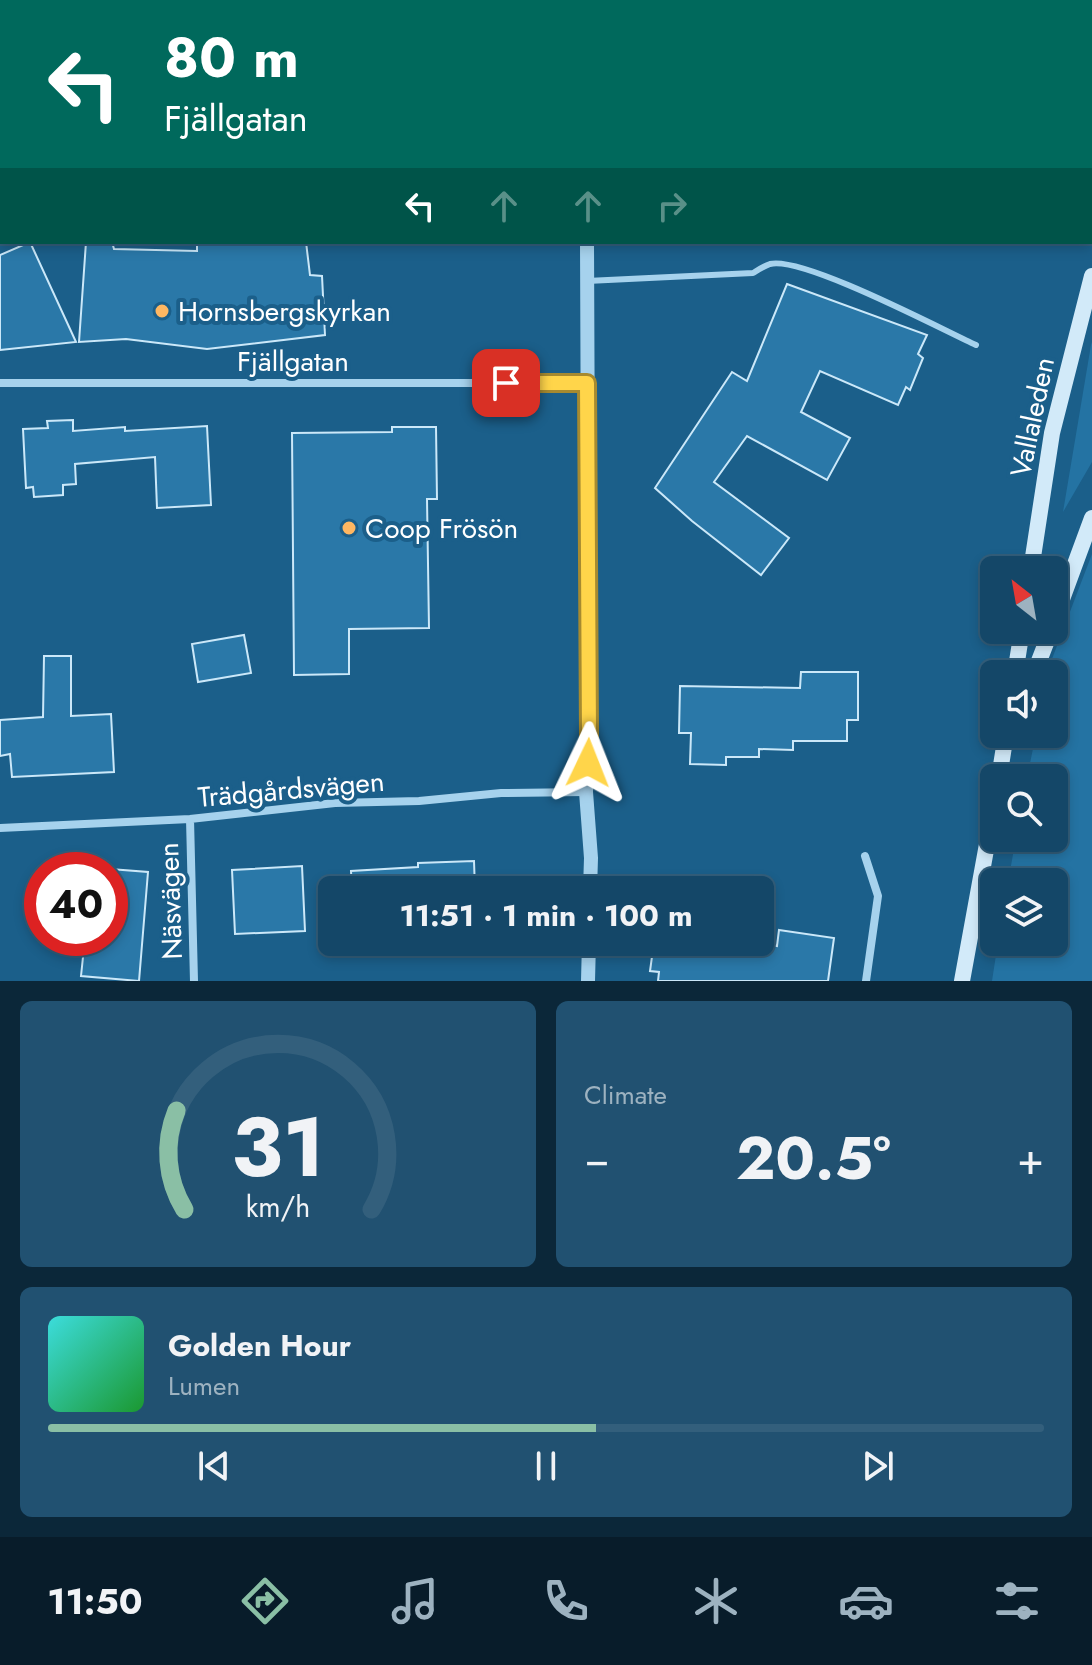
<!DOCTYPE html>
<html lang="en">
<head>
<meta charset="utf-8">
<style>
	:root { --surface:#144768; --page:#215171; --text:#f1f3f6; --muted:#9db2c0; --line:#335f7c; --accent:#8abfa5 }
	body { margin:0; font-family:Jost,sans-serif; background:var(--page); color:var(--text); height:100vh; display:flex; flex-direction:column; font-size:30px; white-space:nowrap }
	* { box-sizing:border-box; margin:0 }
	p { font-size:26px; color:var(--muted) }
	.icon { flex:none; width:44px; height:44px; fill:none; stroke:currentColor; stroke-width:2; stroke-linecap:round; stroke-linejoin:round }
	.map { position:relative; height:981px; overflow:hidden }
	.details { display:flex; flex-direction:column; gap:20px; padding:20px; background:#0b2739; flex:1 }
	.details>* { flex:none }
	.top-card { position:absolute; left:0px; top:0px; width:1092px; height:244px; box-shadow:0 4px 12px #0003,0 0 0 2px var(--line); background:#00695c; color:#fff; overflow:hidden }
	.needle { width:52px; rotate:329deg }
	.controls { position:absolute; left:980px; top:556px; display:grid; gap:16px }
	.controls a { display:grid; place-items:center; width:88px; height:88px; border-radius:12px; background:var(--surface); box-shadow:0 4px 12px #0003,0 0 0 2px var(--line); font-size:40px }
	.speed { position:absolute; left:24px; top:852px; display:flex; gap:16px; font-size:40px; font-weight:700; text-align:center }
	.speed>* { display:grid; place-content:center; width:104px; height:104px; border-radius:50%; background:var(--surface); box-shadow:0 4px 12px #0003,0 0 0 2px var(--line); line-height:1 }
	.speed .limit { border:12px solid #d22; background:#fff; color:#111 }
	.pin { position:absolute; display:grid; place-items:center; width:68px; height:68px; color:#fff; margin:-34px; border-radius:16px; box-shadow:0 4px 12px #0006 }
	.me { position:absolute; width:88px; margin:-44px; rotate:2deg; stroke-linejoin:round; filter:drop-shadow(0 0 6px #0008) }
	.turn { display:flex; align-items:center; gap:28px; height:168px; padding:0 32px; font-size:36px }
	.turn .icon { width:104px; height:104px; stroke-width:2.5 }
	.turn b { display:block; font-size:56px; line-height:68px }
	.lanes { display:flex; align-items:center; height:76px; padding:0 32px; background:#0003; justify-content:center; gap:40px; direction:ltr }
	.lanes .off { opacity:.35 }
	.big { font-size:60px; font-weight:700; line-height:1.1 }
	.details .tile { flex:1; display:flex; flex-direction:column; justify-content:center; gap:12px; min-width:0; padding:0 28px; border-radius:12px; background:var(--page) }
	.details .dial { align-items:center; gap:0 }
	.dial svg { height:208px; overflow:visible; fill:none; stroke:var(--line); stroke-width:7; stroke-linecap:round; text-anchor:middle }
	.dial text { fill:var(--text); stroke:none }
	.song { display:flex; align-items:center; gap:24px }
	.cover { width:96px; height:96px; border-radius:12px; background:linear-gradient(135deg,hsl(180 70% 55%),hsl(130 70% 35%)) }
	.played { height:8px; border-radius:4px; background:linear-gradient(90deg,var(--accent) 55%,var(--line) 55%) }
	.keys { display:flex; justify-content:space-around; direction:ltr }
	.heat { display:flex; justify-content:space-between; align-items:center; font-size:44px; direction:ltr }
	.details .tiles { flex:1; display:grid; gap:20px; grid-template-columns:1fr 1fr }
	.tile:last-child { grid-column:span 2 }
	.trip { position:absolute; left:318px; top:876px; width:456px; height:80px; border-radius:12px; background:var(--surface); box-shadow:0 4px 12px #0003,0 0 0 2px var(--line); font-weight:700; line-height:80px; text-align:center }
	.tab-bar { display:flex; height:128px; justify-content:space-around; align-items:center; background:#081c2a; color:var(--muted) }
	.tab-bar .icon { width:56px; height:56px }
	.tab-bar .on { color:var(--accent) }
	.tab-bar b { font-size:36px; color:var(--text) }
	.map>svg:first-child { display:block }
</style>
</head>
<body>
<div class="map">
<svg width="1092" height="981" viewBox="0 0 1092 981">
	<rect width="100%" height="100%" fill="#1b5f8a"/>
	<path fill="#2473a3" d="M1092,342V462L1063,512L1091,345Z
		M1092,554V981H992L998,942H1054V882H1008L1016,838H1054V778H1027L1036,734H1054V674H1047V672Z"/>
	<path fill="#2a78a8" stroke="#cbe8f9" stroke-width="2" d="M30,242L76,342L0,350V255Z
		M86,242H112L114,249L197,251V242H306L310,275L322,276L325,335L207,349L126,339L79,342Z
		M787,284L927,335L918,354L923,358L910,390L906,387L898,405L820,371L801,412L850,438L827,480L747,436L714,482L789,538L761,575L692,521L655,488L732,372L747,381Z
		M73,420V431L125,427V431L207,426L211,505L157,508L155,457L75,464L76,484L63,485V495L34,497L33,487L26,488L23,429L48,428L47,421Z
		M392,427H436L437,499H427L429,628L349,629V674L294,675L292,433L392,432Z
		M244,635L251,673L198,682L192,644Z
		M44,656H71V716L111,714L114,772L12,777L10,754L0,756V720L43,717Z
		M801,672H858V720H847V741H793V750L759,749V757H726V765L690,764L691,733H679L680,686L800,688Z
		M474,861L475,890H352L351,871L418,867V863Z
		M302,866L305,931L235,934L232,870Z
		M110,869L148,872L139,981L81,976L85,938H110Z
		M779,930L834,938L828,981H658L659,972L650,971L654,942H749L777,946Z"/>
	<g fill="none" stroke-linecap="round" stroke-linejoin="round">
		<path stroke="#a6d2ed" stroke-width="6" d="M587,281L753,273C758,270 764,266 770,264C803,256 939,328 976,345"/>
		<path stroke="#a6d2ed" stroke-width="8" d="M0,383H587
			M190,819L194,981
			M0,828L190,819L335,803L419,801L501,793L586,792
			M865,856L878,896L866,981"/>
		<path stroke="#a6d2ed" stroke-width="14" d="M589,2V0
			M631,2L643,0
			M707,2L711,0
			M587,242L589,735L586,792L591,858L590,890
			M588,981L589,942"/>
		<path stroke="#d2eaf9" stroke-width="16" d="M1031,570L1052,433L1092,276
			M1054,621L1092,518
			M1015,674L1022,630
			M1034,674L1051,630
			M999,778L1006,734
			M962,981L994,806"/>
	</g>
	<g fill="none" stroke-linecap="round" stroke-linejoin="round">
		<defs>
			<path id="route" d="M506,383H587L589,735L588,763"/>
		</defs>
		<use href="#route" stroke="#a68a30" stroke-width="20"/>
		<use href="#route" stroke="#ffd54a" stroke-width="14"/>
	</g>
	<g fill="#feb762" stroke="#1b5f8a" stroke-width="3">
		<circle cx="162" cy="311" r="8"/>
		<circle cx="349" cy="528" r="8"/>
	</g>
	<g text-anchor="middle" stroke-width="8" stroke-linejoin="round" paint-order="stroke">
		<g font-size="28" fill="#fff" stroke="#1b5f8a" text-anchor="start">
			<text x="178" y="321">Hornsbergskyrkan</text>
			<text x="365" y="538">Coop Frösön</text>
		</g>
		<g font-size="28" fill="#fff" stroke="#1b5f8a">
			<text x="293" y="371">Fjällgatan</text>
			<text transform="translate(1032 417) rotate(-78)" y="10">Vallaleden</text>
			<text transform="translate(291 789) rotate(-5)" y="10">Trädgårdsvägen</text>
			<text transform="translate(170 901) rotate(-92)" y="10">Näsvägen</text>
		</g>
	</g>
</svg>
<div class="controls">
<a><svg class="needle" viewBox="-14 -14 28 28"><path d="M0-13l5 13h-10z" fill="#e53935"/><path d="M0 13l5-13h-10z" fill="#9db2c0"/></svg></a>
<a><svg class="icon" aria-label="sound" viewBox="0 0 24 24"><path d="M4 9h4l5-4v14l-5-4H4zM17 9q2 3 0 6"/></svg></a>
<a><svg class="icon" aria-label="search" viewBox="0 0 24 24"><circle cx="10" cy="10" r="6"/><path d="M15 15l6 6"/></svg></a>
<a><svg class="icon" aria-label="layers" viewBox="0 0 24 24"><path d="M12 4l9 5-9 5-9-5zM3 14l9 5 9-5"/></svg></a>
</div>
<div class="speed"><div class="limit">40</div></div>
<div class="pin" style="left:506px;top:383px;background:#d93025"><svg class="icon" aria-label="arrive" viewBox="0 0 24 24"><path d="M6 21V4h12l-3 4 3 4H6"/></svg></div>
<svg class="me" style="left:588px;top:763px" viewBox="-20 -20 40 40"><path d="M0-17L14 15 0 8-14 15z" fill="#ffd54a" stroke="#fff" stroke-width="4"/></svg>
<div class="trip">11:51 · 1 min · 100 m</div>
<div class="top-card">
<div class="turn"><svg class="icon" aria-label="left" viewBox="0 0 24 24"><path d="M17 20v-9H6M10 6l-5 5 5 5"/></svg><div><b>80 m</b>Fjällgatan</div></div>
<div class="lanes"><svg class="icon" aria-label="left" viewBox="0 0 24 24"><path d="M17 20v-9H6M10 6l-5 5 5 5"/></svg><svg class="icon off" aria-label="ahead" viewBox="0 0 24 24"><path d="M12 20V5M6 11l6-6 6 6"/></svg><svg class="icon off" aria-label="ahead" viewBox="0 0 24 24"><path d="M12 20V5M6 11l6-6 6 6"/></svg><svg class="icon off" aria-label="right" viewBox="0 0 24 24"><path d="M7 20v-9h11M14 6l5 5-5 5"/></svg></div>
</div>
</div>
<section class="details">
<div class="tiles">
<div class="tile dial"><svg viewBox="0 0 100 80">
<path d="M14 69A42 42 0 1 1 86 69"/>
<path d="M14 69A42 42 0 0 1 11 31" stroke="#8abfa5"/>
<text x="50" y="56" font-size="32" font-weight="700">31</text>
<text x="50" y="72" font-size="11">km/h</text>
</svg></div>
<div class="tile"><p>Climate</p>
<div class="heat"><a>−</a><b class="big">20.5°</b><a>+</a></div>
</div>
<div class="tile">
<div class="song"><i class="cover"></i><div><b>Golden Hour</b><p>Lumen</p></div></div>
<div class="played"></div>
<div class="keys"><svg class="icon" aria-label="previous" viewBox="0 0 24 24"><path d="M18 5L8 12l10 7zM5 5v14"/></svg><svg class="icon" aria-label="pause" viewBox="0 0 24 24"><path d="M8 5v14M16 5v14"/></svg><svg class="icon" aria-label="next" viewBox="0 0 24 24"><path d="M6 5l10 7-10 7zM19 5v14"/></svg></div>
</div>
</div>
</section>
<nav class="tab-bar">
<b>11:50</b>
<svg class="icon on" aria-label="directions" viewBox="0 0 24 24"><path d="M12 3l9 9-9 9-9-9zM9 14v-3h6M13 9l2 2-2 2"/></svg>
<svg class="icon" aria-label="music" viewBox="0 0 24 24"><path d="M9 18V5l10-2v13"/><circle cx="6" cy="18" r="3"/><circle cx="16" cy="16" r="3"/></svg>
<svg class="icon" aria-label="phone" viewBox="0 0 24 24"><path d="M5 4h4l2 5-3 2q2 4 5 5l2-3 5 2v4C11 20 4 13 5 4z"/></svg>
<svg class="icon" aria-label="climate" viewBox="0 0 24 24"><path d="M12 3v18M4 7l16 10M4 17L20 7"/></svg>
<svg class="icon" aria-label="car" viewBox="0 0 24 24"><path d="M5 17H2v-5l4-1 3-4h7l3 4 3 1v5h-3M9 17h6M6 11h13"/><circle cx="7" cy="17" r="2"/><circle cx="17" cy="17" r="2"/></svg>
<svg class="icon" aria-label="filters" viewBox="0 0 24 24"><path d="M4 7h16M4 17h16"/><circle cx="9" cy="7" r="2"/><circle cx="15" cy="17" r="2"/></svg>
</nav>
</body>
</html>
